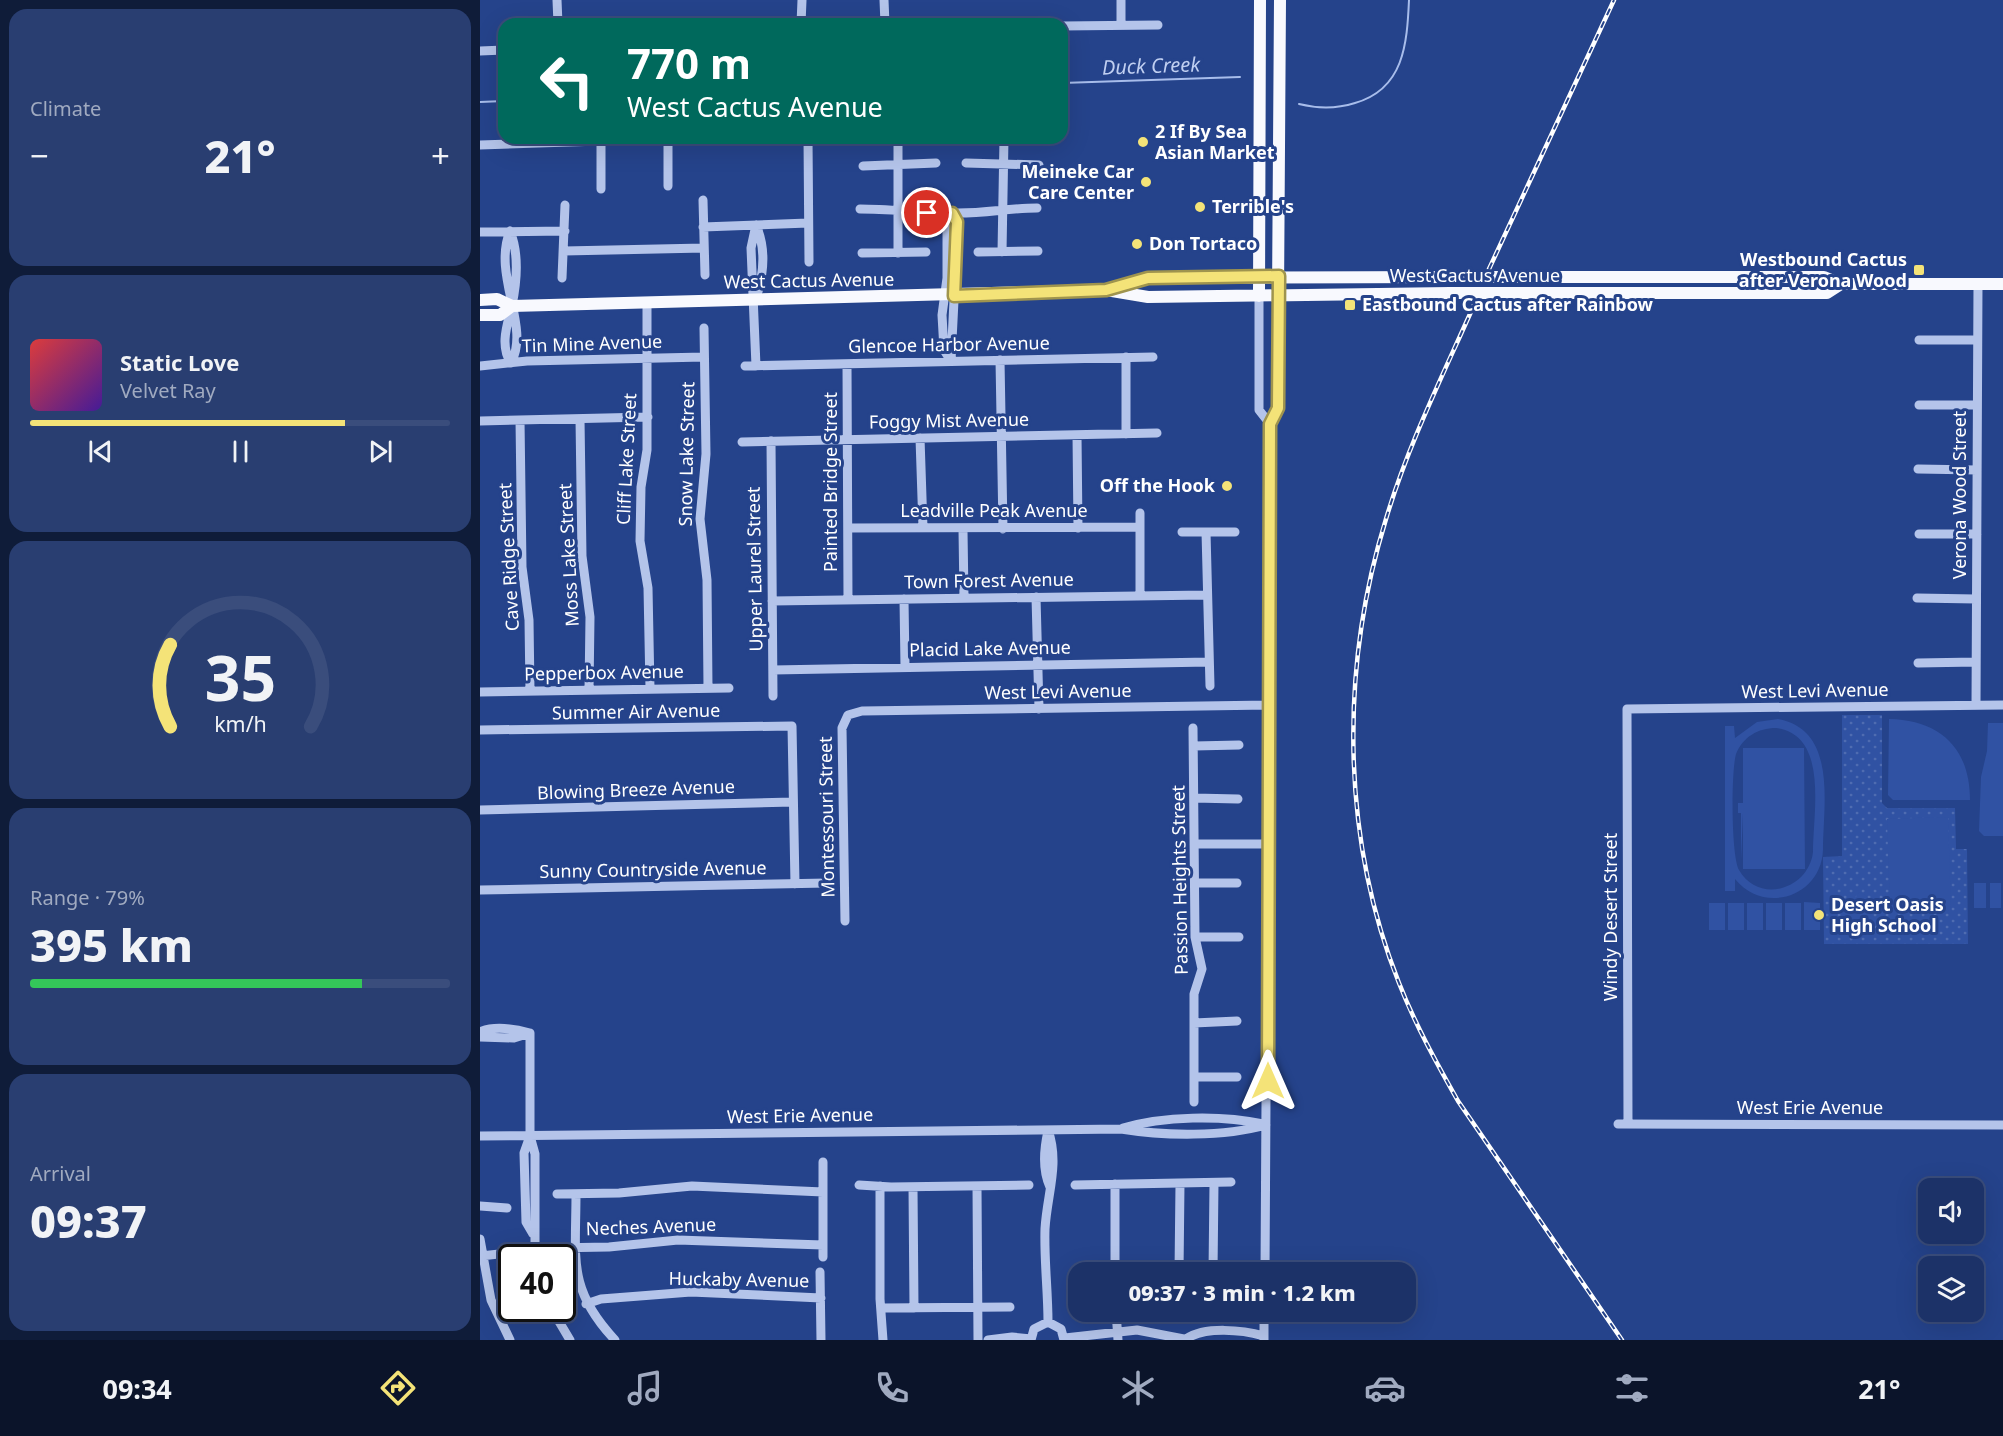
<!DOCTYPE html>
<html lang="en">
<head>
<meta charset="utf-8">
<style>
	:root { --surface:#1c3268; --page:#293e71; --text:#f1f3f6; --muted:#a0aac0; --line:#3a4d7c; --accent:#f4e378 }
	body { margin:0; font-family:"Noto Sans",sans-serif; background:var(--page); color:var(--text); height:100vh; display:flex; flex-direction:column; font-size:22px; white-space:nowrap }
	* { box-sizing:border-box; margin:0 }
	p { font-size:20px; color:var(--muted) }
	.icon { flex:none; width:33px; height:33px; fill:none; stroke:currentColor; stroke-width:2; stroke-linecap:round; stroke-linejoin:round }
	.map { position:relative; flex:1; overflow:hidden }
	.sheet { display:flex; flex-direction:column; gap:9px; padding:9px; background:#0f1c39; width:480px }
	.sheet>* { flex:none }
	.top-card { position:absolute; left:18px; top:18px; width:570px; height:126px; border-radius:18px; box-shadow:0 6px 24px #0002,0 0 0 2px var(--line); background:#00695c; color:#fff; overflow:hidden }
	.fabs { position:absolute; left:1438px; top:1178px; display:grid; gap:12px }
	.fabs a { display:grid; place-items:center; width:66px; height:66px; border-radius:12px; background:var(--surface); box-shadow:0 6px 24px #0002,0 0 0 2px var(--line); font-size:30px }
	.speed { position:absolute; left:18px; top:1244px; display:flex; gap:12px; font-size:30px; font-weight:700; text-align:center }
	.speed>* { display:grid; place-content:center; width:78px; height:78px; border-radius:50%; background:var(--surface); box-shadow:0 6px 24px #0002,0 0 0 2px var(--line); line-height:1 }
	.speed .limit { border:3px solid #111; border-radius:9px; background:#fff; color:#111 }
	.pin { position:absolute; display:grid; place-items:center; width:51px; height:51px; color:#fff; margin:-26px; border:3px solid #fff; border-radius:50%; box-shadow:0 2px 6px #0007 }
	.me { position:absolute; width:66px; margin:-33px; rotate:0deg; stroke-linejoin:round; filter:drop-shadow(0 0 4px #0008) }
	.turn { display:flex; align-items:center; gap:21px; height:126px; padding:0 30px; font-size:27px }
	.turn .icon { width:78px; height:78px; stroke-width:2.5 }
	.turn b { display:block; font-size:42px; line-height:51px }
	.big { font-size:45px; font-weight:800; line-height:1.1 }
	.sheet .widget { flex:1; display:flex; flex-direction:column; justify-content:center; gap:9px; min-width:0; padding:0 21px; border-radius:18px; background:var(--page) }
	.sheet .dial { align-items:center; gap:0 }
	.dial svg { height:156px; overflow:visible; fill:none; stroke:var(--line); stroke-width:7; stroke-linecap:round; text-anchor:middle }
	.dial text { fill:var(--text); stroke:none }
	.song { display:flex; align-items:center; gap:18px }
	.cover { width:72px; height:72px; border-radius:9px; background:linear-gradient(135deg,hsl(0 70% 55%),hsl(260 70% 35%)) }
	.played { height:6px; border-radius:3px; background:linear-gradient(90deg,var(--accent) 75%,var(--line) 75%) }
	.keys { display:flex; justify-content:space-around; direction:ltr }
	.heat { display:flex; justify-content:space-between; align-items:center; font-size:33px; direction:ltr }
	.charge { height:9px; border-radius:4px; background:linear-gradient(90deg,#34c759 79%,var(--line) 0) }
	.trip { position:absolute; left:588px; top:1262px; width:348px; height:60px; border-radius:18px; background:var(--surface); box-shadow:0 6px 24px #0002,0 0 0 2px var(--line); font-weight:800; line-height:60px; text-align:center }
	.tabs { display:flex; height:96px; justify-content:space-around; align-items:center; background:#0b142a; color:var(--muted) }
	.tabs .icon { width:42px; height:42px }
	.tabs .current { color:var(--accent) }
	.tabs b { font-size:27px; color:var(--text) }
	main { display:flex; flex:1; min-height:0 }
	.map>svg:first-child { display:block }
</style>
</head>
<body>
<main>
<section class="sheet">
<div class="widget"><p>Climate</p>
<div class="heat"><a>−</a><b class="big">21°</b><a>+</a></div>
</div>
<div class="widget">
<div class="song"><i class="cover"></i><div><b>Static Love</b><p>Velvet Ray</p></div></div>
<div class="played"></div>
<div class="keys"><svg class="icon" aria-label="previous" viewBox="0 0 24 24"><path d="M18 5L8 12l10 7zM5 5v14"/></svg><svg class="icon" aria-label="pause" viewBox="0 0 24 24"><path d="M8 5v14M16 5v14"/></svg><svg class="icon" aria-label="next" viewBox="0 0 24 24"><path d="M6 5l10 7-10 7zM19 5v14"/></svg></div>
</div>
<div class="widget dial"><svg viewBox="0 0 100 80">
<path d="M14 69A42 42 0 1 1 86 69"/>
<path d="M14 69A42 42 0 0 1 14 27" stroke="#f4e378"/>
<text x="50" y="56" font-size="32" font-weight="700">35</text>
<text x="50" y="72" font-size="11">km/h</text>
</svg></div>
<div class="widget"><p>Range · 79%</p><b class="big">395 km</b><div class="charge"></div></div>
<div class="widget"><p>Arrival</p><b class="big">09:37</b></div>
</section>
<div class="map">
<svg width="1523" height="1340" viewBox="0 0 1523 1340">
	<defs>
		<pattern id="grass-dots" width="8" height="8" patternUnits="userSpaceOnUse" patternTransform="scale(1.5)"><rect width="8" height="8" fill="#3052a3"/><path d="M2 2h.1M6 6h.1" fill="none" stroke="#4f6cb1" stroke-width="1.8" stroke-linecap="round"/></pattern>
	</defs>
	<rect width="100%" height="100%" fill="#25438b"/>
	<path fill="url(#grass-dots)" d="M1362,715H1402V803L1407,808H1475L1476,849H1487L1488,944H1344L1343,857L1362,856Z"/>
	<path fill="#3052a3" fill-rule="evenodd" d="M1298,719C1358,730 1343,805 1343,850C1341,897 1284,915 1255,879V891H1245V726H1254L1255,738L1277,722ZM1296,728C1349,735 1333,812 1333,852C1329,889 1279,905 1259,870C1251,855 1251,772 1256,754C1263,737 1278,728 1296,728Z
		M1409,719C1460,720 1490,748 1490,800H1413L1408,795Z
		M1508,723H1523V836H1504L1499,831L1501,777L1507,751Z
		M1263,748H1324L1325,869H1263V813L1261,860V813H1258V803H1263Z
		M1468,817L1471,910L1410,911L1407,819Z
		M1494,883H1506V908H1494Z
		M1510,883H1521V908H1510Z
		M1379,892L1386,896L1397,910L1356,934L1354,932Z
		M1324,902L1340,903V930H1324Z
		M1229,903H1245V930H1229Z
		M1248,903H1264V930H1248Z
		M1267,903H1283V930H1267Z
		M1286,903H1302V930H1286Z
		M1305,903H1321V930H1305Z"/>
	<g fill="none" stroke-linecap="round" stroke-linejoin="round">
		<path stroke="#a8bdeb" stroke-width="2" d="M582,83L760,77
			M0,102L24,101
			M819,104C839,109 856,109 875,103C924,89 927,44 929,0"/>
		<path stroke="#b4c4ea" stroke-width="9" d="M77,0L78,24
			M404,0L405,24
			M641,0V25
			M321,24L322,0
			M582,26L678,25
			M0,51L24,50
			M328,138L329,262
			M418,138V253
			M0,145L213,138
			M486,163L559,165
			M383,166L456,163
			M188,186V139
			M121,189V141
			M223,200L225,275
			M380,209C411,209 442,213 473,213C502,214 529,208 557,208
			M276,225L271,248L276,366
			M223,227L328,223
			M30,231C39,253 37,281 32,305C28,323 19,345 31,363C51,326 12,276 30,231
			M0,232L85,231
			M84,251L224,248
			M498,252L558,251
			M522,252L524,138
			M382,253L446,252
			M82,278L85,205
			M779,296V410L790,424
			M276,298C284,274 286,248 276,225
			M167,303V450L161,487L160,541L168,588L170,689
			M224,328L226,454L220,519L227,580L228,688
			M1439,340H1497
			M646,357V434
			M520,360L523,529
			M471,361L464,350L462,315L467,278V222L473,213
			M471,361L477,240V222L473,213
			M367,364L368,600
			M0,366L47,361L224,357
			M265,366L673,357
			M1439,405H1497
			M100,419L102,556L110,617L109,690
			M40,420L42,567L49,620L50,691
			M0,421L168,417
			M597,435L598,528
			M440,438L443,528
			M291,441L293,696
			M262,442L677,433
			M1438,469L1497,470
			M660,513V596
			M368,528L660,527
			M483,530L484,598
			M702,532H755
			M726,532L730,686
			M1439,534H1497
			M556,597L559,709
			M1437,598L1496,599
			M424,599L425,667
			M292,601L726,595
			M1438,663L1496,662
			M293,670L729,662
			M0,692L249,688
			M1496,705L1498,284
			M713,728L715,937L722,969L714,994V1102
			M0,730L312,726L315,884
			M714,746L759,745
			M714,798L758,799
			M0,810L313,802
			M714,844H789
			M715,883H757
			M0,890L347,883
			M365,921L362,728L368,715L382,711L789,705
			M715,937H759
			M714,1023L757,1021
			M0,1032C15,1025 35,1029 50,1033
			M50,1033V1136L44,1153L46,1222L53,1234
			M0,1037L34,1038L50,1033
			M715,1077H757
			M1138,1124L1523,1125
			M1148,1124L1147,709L1523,705
			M643,1128C683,1116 742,1115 783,1124
			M568,1131C564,1149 562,1170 570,1187
			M0,1136L641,1129C684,1136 744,1137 786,1125
			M50,1136L55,1154V1257
			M343,1162V1257
			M635,1184V1272
			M379,1185L411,1187L549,1185
			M595,1185L751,1182
			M400,1186V1299L403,1340
			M497,1186L498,1340
			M433,1187L434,1308
			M77,1194L139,1193L212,1186L343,1192
			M96,1194C96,1259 87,1289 135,1340
			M0,1206L27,1208
			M0,1239L11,1300L30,1340
			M1,1256L71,1248L129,1247L198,1240L343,1245
			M340,1272L341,1340
			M699,1272L700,1184
			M733,1272L734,1183
			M785,1272L790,424L798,408V296
			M106,1304L121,1299L211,1292L341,1298
			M71,1308L90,1340
			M401,1308L530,1307
			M636,1311L638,1340
			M733,1319V1311
			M568,1322C568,1291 564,1260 565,1229C567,1194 580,1164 568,1130
			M585,1338L657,1330L709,1340
			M706,1339C725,1326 763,1330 784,1336
			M508,1340L532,1337L551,1339
			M551,1340L554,1329L568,1322L581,1329L584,1340
			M784,1340V1311"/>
		<path stroke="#f8f9fe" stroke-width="12" d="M1030,277H1344L1361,284H1523
			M630,289L668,278L977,277
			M1023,293H1347L1361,284
			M779,296L780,0
			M798,296L800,0
			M0,300L17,299L32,306L626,290L668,297L970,293
			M0,315H20L32,306"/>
		<defs>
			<path id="rail" d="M1009,269L1134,0
				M994,305C963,375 928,445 906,519C860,668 861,837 919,983C935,1024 956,1062 978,1101L1142,1340"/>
		</defs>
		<use href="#rail" stroke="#fff" stroke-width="4.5"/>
		<use href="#rail" stroke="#25438b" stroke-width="2" stroke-dasharray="7" stroke-linecap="butt"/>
		<path stroke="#f8f9fe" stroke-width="12" d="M977,277H1030
			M970,293H1023"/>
	</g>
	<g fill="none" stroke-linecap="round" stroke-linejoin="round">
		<defs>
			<path id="route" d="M447,213H472L477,222L474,296L626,290L668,278L799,276L798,408L790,424L788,1081"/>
		</defs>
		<use href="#route" stroke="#9f944e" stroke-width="15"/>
		<use href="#route" stroke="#f4e378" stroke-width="10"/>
	</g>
	<g fill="#f4e378" stroke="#25438b" stroke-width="2">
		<circle cx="663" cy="142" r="6"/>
		<circle cx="666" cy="182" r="6"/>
		<circle cx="720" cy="207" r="6"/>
		<circle cx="657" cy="244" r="6"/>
		<rect x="1433" y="264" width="12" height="12" rx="3"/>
		<rect x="864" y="299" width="12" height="12" rx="3"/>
		<circle cx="747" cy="486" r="6"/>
		<circle cx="1339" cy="915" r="6"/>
	</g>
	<g text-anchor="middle" stroke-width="6" stroke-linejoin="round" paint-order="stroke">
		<g font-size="18" font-weight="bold" fill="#fff" stroke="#25438b" text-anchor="start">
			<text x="675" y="138">2 If By Sea<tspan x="675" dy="21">Asian Market</tspan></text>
			<text x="654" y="178" text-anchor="end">Meineke Car<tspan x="654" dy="21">Care Center</tspan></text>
			<text x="732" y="213">Terrible's</text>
			<text x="669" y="250">Don Tortaco</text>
			<text x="1427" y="266" text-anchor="end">Westbound Cactus<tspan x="1427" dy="21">after Verona Wood</tspan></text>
			<text x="882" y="311">Eastbound Cactus after Rainbow</text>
			<text x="735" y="492" text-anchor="end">Off the Hook</text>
			<text x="1351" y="911">Desert Oasis<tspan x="1351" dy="21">High School</tspan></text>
		</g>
		<g font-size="18" fill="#fff" stroke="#25438b">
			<text x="995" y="282">West Cactus Avenue</text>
			<text transform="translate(329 281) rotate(-1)" y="6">West Cactus Avenue</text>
			<text transform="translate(112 344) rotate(-2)" y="6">Tin Mine Avenue</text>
			<text transform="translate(469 345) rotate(-1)" y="6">Glencoe Harbor Avenue</text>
			<text transform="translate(469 421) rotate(-1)" y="6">Foggy Mist Avenue</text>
			<text transform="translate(207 454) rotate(-89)" y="6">Snow Lake Street</text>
			<text transform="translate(147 459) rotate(-87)" y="6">Cliff Lake Street</text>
			<text transform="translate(351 482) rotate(-90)" y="6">Painted Bridge Street</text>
			<text transform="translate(1480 495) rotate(-90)" y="6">Verona Wood Street</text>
			<text x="514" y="517">Leadville Peak Avenue</text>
			<text transform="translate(89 555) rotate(-93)" y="6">Moss Lake Street</text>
			<text transform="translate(29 557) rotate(-93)" y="6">Cave Ridge Street</text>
			<text transform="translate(275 569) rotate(-91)" y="6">Upper Laurel Street</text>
			<text transform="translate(509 581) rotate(-1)" y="6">Town Forest Avenue</text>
			<text transform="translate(510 649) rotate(-1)" y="6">Placid Lake Avenue</text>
			<text transform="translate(124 673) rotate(-1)" y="6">Pepperbox Avenue</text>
			<text transform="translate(1335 691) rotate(-1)" y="6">West Levi Avenue</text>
			<text transform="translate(578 692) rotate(-1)" y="6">West Levi Avenue</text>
			<text transform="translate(156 712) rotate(-1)" y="6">Summer Air Avenue</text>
			<text transform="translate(156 790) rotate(-2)" y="6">Blowing Breeze Avenue</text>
			<text transform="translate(347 817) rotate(-91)" y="6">Montessouri Street</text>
			<text transform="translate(173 870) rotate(-1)" y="6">Sunny Countryside Avenue</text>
			<text transform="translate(700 880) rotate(-91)" y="6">Passion Heights Street</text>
			<text transform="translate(1131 917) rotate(-90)" y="6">Windy Desert Street</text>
			<text x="1330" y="1114">West Erie Avenue</text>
			<text transform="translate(320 1116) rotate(-1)" y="6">West Erie Avenue</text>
			<text transform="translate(171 1227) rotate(-2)" y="6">Neches Avenue</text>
			<text transform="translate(259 1280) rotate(1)" y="6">Huckaby Avenue</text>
		</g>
		<g font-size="20" font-style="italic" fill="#c0cff1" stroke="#25438b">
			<text transform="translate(671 66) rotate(-2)" y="7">Duck Creek</text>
		</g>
	</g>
</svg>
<div class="fabs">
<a><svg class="icon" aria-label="sound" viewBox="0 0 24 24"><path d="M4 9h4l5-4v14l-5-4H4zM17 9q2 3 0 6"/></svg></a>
<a><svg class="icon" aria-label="layers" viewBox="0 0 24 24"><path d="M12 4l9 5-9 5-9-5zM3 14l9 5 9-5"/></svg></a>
</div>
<div class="speed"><div class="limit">40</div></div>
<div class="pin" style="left:447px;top:213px;background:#d93025"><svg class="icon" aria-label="arrive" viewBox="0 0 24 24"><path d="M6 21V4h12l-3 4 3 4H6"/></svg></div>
<svg class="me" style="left:788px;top:1081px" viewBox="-20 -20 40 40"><path d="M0-17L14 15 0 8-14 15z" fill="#f4e378" stroke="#fff" stroke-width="4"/></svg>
<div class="trip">09:37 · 3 min · 1.2 km</div>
<div class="top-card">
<div class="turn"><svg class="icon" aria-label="left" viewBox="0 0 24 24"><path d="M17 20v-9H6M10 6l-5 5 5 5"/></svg><div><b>770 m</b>West Cactus Avenue</div></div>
</div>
</div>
</main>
<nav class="tabs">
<b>09:34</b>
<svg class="icon current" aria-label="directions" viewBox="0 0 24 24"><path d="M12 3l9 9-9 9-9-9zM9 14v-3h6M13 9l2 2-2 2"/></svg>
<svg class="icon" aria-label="music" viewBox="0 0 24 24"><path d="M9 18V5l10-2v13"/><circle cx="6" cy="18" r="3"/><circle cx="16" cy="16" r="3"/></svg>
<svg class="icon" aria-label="phone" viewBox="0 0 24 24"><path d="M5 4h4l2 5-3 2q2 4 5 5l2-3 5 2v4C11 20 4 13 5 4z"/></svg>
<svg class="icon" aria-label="climate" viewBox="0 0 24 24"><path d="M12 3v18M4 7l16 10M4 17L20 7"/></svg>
<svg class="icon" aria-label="car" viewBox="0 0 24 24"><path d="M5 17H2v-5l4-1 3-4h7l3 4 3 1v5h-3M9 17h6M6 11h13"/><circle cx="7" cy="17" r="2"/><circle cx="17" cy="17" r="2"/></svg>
<svg class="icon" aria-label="filters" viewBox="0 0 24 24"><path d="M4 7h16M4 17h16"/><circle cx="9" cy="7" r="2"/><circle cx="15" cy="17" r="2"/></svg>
<b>21°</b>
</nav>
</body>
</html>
